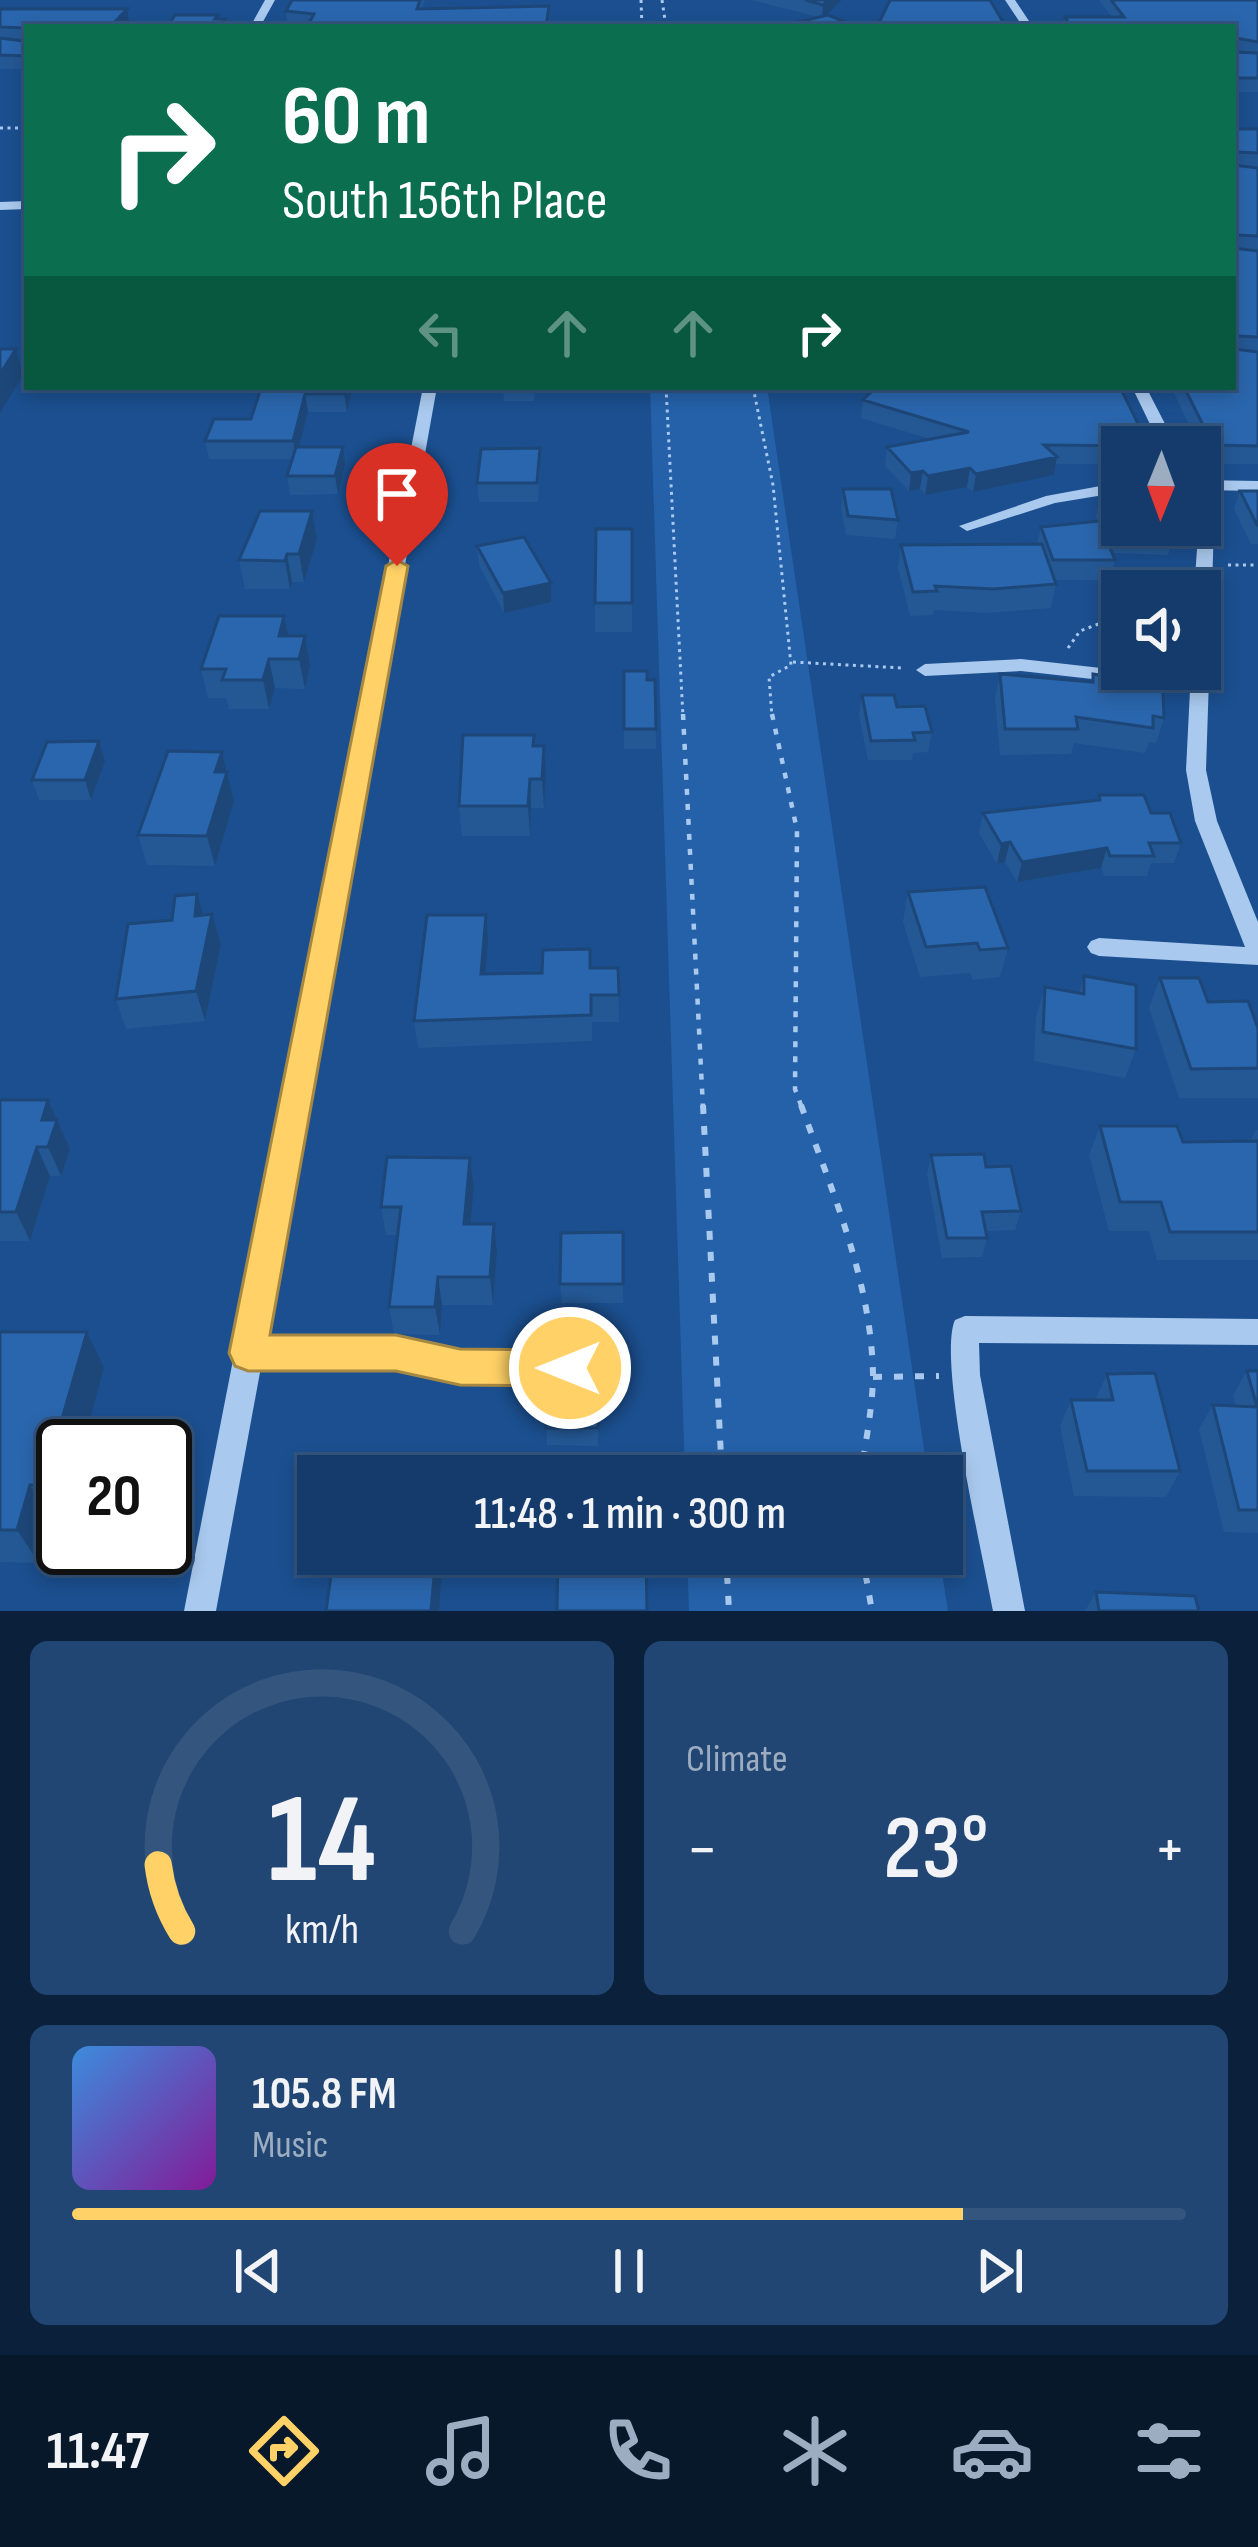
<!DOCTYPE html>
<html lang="en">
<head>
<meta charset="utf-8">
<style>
	:root { --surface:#143b6b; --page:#214673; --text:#f1f3f6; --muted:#9dadc1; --line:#33557e; --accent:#ffd166 }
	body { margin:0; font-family:"Sofia Sans Condensed",sans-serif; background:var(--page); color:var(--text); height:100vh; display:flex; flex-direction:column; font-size:45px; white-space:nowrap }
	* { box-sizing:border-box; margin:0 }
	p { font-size:39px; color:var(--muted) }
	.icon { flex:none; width:66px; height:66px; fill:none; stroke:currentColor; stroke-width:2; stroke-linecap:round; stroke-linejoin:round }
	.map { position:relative; height:1611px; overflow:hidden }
	.details { display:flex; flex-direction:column; gap:30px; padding:30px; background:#0b203b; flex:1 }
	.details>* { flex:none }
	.banner { position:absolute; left:24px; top:24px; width:1212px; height:366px; border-radius:0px; box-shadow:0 6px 18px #0003,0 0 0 3px var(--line); background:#0b6e4f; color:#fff; overflow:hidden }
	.needle { width:78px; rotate:181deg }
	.buttons { position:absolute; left:1101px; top:426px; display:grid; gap:24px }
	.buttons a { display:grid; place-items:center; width:120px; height:120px; border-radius:0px; background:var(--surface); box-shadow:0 6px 18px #0003,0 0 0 3px var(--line); font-size:60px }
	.speed { position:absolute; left:36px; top:1419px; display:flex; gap:24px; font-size:60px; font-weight:700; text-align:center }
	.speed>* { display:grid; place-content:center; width:156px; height:156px; border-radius:50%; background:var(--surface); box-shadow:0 6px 18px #0003,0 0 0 3px var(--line); line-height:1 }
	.speed .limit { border:6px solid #111; border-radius:18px; background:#fff; color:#111 }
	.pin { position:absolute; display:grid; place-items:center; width:102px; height:102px; color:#fff; margin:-123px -51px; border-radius:50% 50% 50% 0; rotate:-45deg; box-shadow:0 0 12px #0007 }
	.pin .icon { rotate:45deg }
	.me { position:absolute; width:132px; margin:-66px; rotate:270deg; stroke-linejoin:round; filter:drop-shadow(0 0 9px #0008) }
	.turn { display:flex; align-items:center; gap:42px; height:252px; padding:0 60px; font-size:54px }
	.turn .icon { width:156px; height:156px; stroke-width:2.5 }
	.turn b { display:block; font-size:84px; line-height:102px }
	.lanes { display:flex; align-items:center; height:114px; padding:0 60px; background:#0003; justify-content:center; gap:60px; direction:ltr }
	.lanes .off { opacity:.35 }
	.big { font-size:90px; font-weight:600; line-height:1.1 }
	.details .widget { flex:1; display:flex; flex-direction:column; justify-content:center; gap:18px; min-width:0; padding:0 42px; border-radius:18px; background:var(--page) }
	.details .dial { align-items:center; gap:0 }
	.dial svg { height:312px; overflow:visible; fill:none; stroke:var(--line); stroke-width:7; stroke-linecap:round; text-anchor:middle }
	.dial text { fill:var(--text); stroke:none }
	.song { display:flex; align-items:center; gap:36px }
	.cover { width:144px; height:144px; border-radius:18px; background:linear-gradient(135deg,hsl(210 70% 55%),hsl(290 70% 35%)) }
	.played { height:12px; border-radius:6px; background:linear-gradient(90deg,var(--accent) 80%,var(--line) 80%) }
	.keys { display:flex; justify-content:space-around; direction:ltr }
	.heat { display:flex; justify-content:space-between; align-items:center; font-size:66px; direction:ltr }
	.details .tiles { flex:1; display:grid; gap:30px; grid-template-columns:1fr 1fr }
	.widget:last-child { grid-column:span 2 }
	.trip { position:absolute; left:297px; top:1455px; width:666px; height:120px; border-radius:0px; background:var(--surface); box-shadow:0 6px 18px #0003,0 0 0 3px var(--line); font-weight:600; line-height:120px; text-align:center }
	.tabs { display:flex; height:192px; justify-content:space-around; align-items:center; background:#08182b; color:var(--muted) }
	.tabs .icon { width:84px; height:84px }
	.tabs .selected { color:var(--accent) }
	.tabs b { font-size:54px; color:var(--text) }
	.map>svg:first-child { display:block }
</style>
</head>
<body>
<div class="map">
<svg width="1258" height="1611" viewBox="0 0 1258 1611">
	<rect width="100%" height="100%" fill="#1b4f8f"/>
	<path fill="#2461a8" d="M650,387H767L928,1476H685Z
		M687,1554H939L948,1611H689Z"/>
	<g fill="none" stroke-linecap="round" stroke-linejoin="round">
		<path stroke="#a9c9ee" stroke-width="3" stroke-dasharray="3 4.5" stroke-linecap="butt" d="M641,0L642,27
			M662,0L666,27
			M0,128H27
			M666,387L683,717
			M753,387L773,485L791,665L769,677L772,717
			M1228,565H1258
			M1068,648L1080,631L1122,615
			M793,662L902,668"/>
		<path stroke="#a9c9ee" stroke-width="4.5" stroke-dasharray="6 9" stroke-linecap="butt" d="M683,714L703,1108
			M772,714L797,830L795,1089L802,1108"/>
		<path stroke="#a9c9ee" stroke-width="6" stroke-dasharray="9 12" stroke-linecap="butt" d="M703,1105L722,1476
			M801,1105C832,1191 871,1280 873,1374C873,1407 865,1443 861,1476
			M873,1377L939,1376
			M726,1554L729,1611
			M862,1554L872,1611"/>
		<path fill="#a9c9ee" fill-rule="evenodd" d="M265,0H275L260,27H250Z
			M1005,0H1015L1033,27H1023Z
			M27,201V209L0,210V202Z
			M423,387H437L266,1339H396L460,1353L570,1354L580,1358L585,1368L580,1378L570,1382L460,1381L396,1367H261L216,1611H184Z
			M1132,387H1146L1177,447H1161Z
			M1200,480L1258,481V491L1200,490Z
			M1122,482V492L1055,503L967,531L959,526L1046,496Z
			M1200,508L1206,509L1214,526L1206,770L1217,821L1258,922V965L1099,956L1091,953L1087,947L1091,941L1099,938L1245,947L1195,821L1186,770L1190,690L1021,671L925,676L916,670L925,664L1021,659L1190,678L1191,669H1200V591H1194Z
			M965,1316L1258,1319V1345L979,1343L980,1375L1025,1611H993C983,1556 937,1360 955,1320Z"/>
	</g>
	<path fill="#245895" d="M425,0L422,9L550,20L549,27H303L288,26L286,11Z
		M751,0H842L825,16L858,27H785V25L818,17Z
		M1099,0H1258V92H1233V27H1063L1065,17H1112Z
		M0,9L129,22L27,27V69H0Z
		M1233,129H1258V464H1208L1171,387H1233Z
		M353,387L347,412H308L299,447L345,465L338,494L290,495L287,476L292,459H209L205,441L251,419L298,391Z
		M503,387H535L534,401H504Z
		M863,400L1149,446L1122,447V464H1056L1054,475L973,492L967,487L925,495L920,489L909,491L885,466L887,447L930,439L861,418Z
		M540,467L538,502H479L477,483Z
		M843,489L898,520L895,539L846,535L841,508Z
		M1240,491H1258V544H1251L1234,509Z
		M1100,498L1174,536L1168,555L1112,553L1115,560L1110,580H1055L1056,584L1051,608L988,613L934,610L933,615L910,616L898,568L901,545L1037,544L1041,527L1097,521L1096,517Z
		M312,511L317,539L304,582H292L290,589H245L239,560Z
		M632,529V632H595V603Z
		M477,546L551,583V602L504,613L479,565Z
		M284,616L288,636H305L310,665L305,689L275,688L269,709H229L226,698H208L201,669Z
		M624,671L647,680H655L656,749H624Z
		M1000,674L1091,682L1093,674L1138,688L1164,718L1156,743L1149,742L1145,753L1074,743L1071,754L1000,755L995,699Z
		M862,695L897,707L932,732L928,752L913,753L912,760H868L859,715Z
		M99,741L105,761L91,800H39L32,780Z
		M534,746H544L546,775L544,808H531L530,836H462L459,806Z
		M222,752L234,801L215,866L147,865L138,835Z
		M1099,795L1151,813L1181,843L1174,863H1151L1147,876H1104L1101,868L1017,882L1005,862L997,864L979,833L983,813L1097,800Z
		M908,892L1008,948L1000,977L973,980L970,973L920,977L903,922Z
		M212,914L221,944L205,1021L126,1029L116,999L203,915Z
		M488,941L486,974L618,968L619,1022H592V1041L418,1048L414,1021Z
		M1084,976L1136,1049L1125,1078L1034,1061L1036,1017L1045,987L1079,993Z
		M1160,978L1258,1028V1098H1179L1149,1008Z
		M0,1100H48L70,1149L61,1176H50L30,1241H0Z
		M1100,1126L1183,1142L1250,1141L1256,1130H1258V1260H1157L1149,1231H1109L1089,1155Z
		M931,1155L986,1167L1021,1211L1015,1230L986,1231L987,1238L982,1257L942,1258L927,1174Z
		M470,1158L474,1187L471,1224H494L497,1253L493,1305H442L440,1335L394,1334L389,1307L398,1235H386L381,1207Z
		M623,1232V1303H562L560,1284Z
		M0,1332L104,1368L83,1446H63V1518H51L39,1563L0,1562Z
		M1247,1371H1258V1533L1224,1532L1199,1429L1213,1405L1236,1406L1233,1395Z
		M1107,1374L1180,1471L1166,1497L1074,1496L1060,1426L1071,1400H1095Z
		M598,1383V1446L547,1445L546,1428Z
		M1096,1592L1199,1611H1085Z"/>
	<path fill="#1d4779" d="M828,0H842L822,19L823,5Z
		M127,9L129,22L125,27H110Z
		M16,349L23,375L0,413V374Z
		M346,387H353L347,412L344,394Z
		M305,394L308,412L296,459L293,441Z
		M343,447L345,465L338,494L335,476Z
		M1057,457L1054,475L973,492L976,474Z
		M970,468L967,487L925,495L928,476Z
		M923,471L920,489L909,491L911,473Z
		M312,511L317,539L304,582L299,554Z
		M287,554L292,582L290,589L285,561Z
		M551,583V602L504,613L503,593Z
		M284,616L290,645L279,636Z
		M305,636L310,665L305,689L299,659Z
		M269,659L275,688L269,709L263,680Z
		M99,741L105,761L91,800L85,780Z
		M544,746L546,775L544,808L542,779Z
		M222,752L234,801L215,866L207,836L215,772Z
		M530,779L531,808L530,836L528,806Z
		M1010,842L1005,862L997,864L1001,844Z
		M1107,848L1101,868L1017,882L1022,862Z
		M197,894L206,924L195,916Z
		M212,914L221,944L205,1021L196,991Z
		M486,915L488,941L484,1001L481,974Z
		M48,1100L70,1149L61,1176L48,1147L42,1120Z
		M37,1147L50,1176L30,1241L16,1212Z
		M470,1158L474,1187L468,1253L464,1224Z
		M494,1224L497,1253L493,1305L490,1277Z
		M438,1277L442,1305L440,1335L435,1307Z
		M87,1332L104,1368L83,1446H63V1517L43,1485Z
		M30,1485L51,1518L39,1563L17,1530Z
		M436,1554H443L439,1611H431Z"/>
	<path fill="#2a66ad" stroke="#1d4779" stroke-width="3" d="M292,0H420L417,9L549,6L546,27H336L338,23H309L314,14L286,11Z
		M805,0H828L823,5Z
		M890,0H990L1006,27H877Z
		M1111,0H1258V42L1236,38L1233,52L1258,53V78H1233V27H1071L1065,17H1124Z
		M0,9H127L110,27H27V56L0,55V38L24,41L27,28L0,27Z
		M175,15H218L215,19H225L220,27H167Z
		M828,15L858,27H791L785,25Z
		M1233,129H1258V153L1237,152L1233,163Z
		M1233,165L1258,168V236L1237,235L1233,248L1258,251V337L1238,336L1234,349L1258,352V446L1213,445L1184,387H1233Z
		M0,349H16L0,374Z
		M299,387H346L344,394H305L293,441H205L214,419H251L260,391H298Z
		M876,387H1120L1149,446L1044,445L1057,457L976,474L970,468L928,476L923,471L911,473L887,447L969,432L863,400Z
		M296,447H343L335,476H287Z
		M540,448L537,483H477L481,449Z
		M843,489H891L898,520L848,516Z
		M1240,491H1258V525H1257Z
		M1100,498L1122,500V525H1170L1174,536L1112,534Z
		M260,511H312L299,554H287L285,561L239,560Z
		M1099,521L1115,560H1053L1041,527Z
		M596,529H632V603H595Z
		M524,537L551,583L503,593L477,546Z
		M1042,544L1056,584L993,589L935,586L937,591L913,592L901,545Z
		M219,616H284L279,636H305L299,659H269L263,680H222L226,669H201Z
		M624,671H647V680H655L656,729H624Z
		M1000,674L1093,682V674L1138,681V688L1163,692L1164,718L1153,716V728L1076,717L1078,729H1005Z
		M862,695H894L897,707L925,706L932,732L913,733L915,740L871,741Z
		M463,735H534L533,746H544L542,779H530L528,806H459Z
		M99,741L85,780H32L47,742Z
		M168,751L222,752L215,772H227L207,836L138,835Z
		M1099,795H1144L1151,813H1170L1181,843H1149L1154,856H1110L1107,848L1022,862L1010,842L1001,844L983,813L1100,800Z
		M985,887L1008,948L980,950L977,943L926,947L908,892Z
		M197,894L195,916L212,914L196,991L116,999L128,924L172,920L175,896Z
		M427,915H486L481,974L542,973L543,950L590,949V968H618L619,995H591V1015L414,1021Z
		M1084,976L1136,985V1049L1043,1032L1045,987L1084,994Z
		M1160,978H1199L1208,1002L1248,1001L1258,1028V1068L1191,1069Z
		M0,1100H48L42,1120H57L48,1147H37L16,1212H0Z
		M1100,1126H1177L1183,1142L1258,1141V1232H1170L1161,1202H1120Z
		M984,1154L986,1167L1011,1166L1021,1211L982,1212L987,1238H947L931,1155Z
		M387,1157L470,1158L464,1224H494L490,1277H438L435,1307H389L401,1207H381Z
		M623,1232V1284H560L561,1233Z
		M0,1332H87L43,1485H30L17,1530H0Z
		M1247,1371H1258V1510H1239L1213,1405L1257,1407Z
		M1155,1373L1180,1471H1087L1071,1400H1113L1107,1374Z
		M548,1383H598V1428H546Z
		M334,1554H436L431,1611H326Z
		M558,1554H646L647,1611H557Z
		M1096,1592L1195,1596L1199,1611H1099Z"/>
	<path fill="#ffd166" stroke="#a68842" stroke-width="3" d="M397,560L408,566L270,1335H396L460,1349L570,1350L583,1355L589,1368L583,1381L570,1386L460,1385L396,1371H248L235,1366L229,1353L386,566Z"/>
</svg>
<div class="buttons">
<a><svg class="needle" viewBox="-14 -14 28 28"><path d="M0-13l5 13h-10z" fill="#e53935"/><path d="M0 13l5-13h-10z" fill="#9dadc1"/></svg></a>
<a><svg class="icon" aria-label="sound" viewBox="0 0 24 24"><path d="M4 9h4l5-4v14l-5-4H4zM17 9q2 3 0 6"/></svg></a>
</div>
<div class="speed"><div class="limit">20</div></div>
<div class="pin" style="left:397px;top:566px;background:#d93025"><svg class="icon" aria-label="arrive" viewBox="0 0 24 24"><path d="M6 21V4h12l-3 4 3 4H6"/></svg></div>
<svg class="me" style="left:570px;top:1368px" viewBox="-20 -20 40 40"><circle r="17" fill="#ffd166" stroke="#fff" stroke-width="3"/><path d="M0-11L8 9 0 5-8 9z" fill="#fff"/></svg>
<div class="trip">11:48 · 1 min · 300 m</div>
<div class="banner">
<div class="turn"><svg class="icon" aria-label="right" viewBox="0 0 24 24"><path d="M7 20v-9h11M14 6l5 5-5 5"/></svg><div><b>60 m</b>South 156th Place</div></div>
<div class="lanes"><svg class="icon off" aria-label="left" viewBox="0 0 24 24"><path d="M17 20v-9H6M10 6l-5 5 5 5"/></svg><svg class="icon off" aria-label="ahead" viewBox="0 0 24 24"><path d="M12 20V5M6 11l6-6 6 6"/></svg><svg class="icon off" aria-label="ahead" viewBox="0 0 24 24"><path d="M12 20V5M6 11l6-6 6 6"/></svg><svg class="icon" aria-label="right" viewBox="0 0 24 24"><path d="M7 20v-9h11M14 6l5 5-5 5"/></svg></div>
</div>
</div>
<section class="details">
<div class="tiles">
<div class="widget dial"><svg viewBox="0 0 100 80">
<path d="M14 69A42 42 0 1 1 86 69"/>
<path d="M14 69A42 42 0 0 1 8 52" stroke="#ffd166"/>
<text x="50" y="56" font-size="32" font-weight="700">14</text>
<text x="50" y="72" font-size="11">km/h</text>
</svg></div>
<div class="widget"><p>Climate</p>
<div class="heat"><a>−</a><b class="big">23°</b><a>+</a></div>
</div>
<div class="widget">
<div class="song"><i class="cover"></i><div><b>105.8 FM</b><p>Music</p></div></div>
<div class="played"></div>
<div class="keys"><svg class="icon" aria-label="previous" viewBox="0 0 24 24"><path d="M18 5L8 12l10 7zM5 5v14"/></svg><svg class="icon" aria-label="pause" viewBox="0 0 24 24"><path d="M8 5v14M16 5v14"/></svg><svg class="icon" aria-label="next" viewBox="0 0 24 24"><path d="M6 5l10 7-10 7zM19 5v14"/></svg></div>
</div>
</div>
</section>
<nav class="tabs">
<b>11:47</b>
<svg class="icon selected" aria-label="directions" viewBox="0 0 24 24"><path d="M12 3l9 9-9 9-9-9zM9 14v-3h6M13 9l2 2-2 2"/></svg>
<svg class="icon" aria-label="music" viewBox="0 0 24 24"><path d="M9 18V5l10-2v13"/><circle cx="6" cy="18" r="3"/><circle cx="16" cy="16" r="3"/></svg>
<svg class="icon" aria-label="phone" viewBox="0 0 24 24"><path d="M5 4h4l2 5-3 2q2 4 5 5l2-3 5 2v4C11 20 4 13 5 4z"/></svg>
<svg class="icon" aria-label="climate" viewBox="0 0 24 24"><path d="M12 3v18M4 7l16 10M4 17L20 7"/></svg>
<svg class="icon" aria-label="car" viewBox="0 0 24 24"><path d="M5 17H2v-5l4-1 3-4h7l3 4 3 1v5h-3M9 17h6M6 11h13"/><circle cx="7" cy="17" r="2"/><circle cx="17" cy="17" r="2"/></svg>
<svg class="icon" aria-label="filters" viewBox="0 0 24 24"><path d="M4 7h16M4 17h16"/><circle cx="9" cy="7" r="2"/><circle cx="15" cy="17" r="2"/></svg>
</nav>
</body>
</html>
